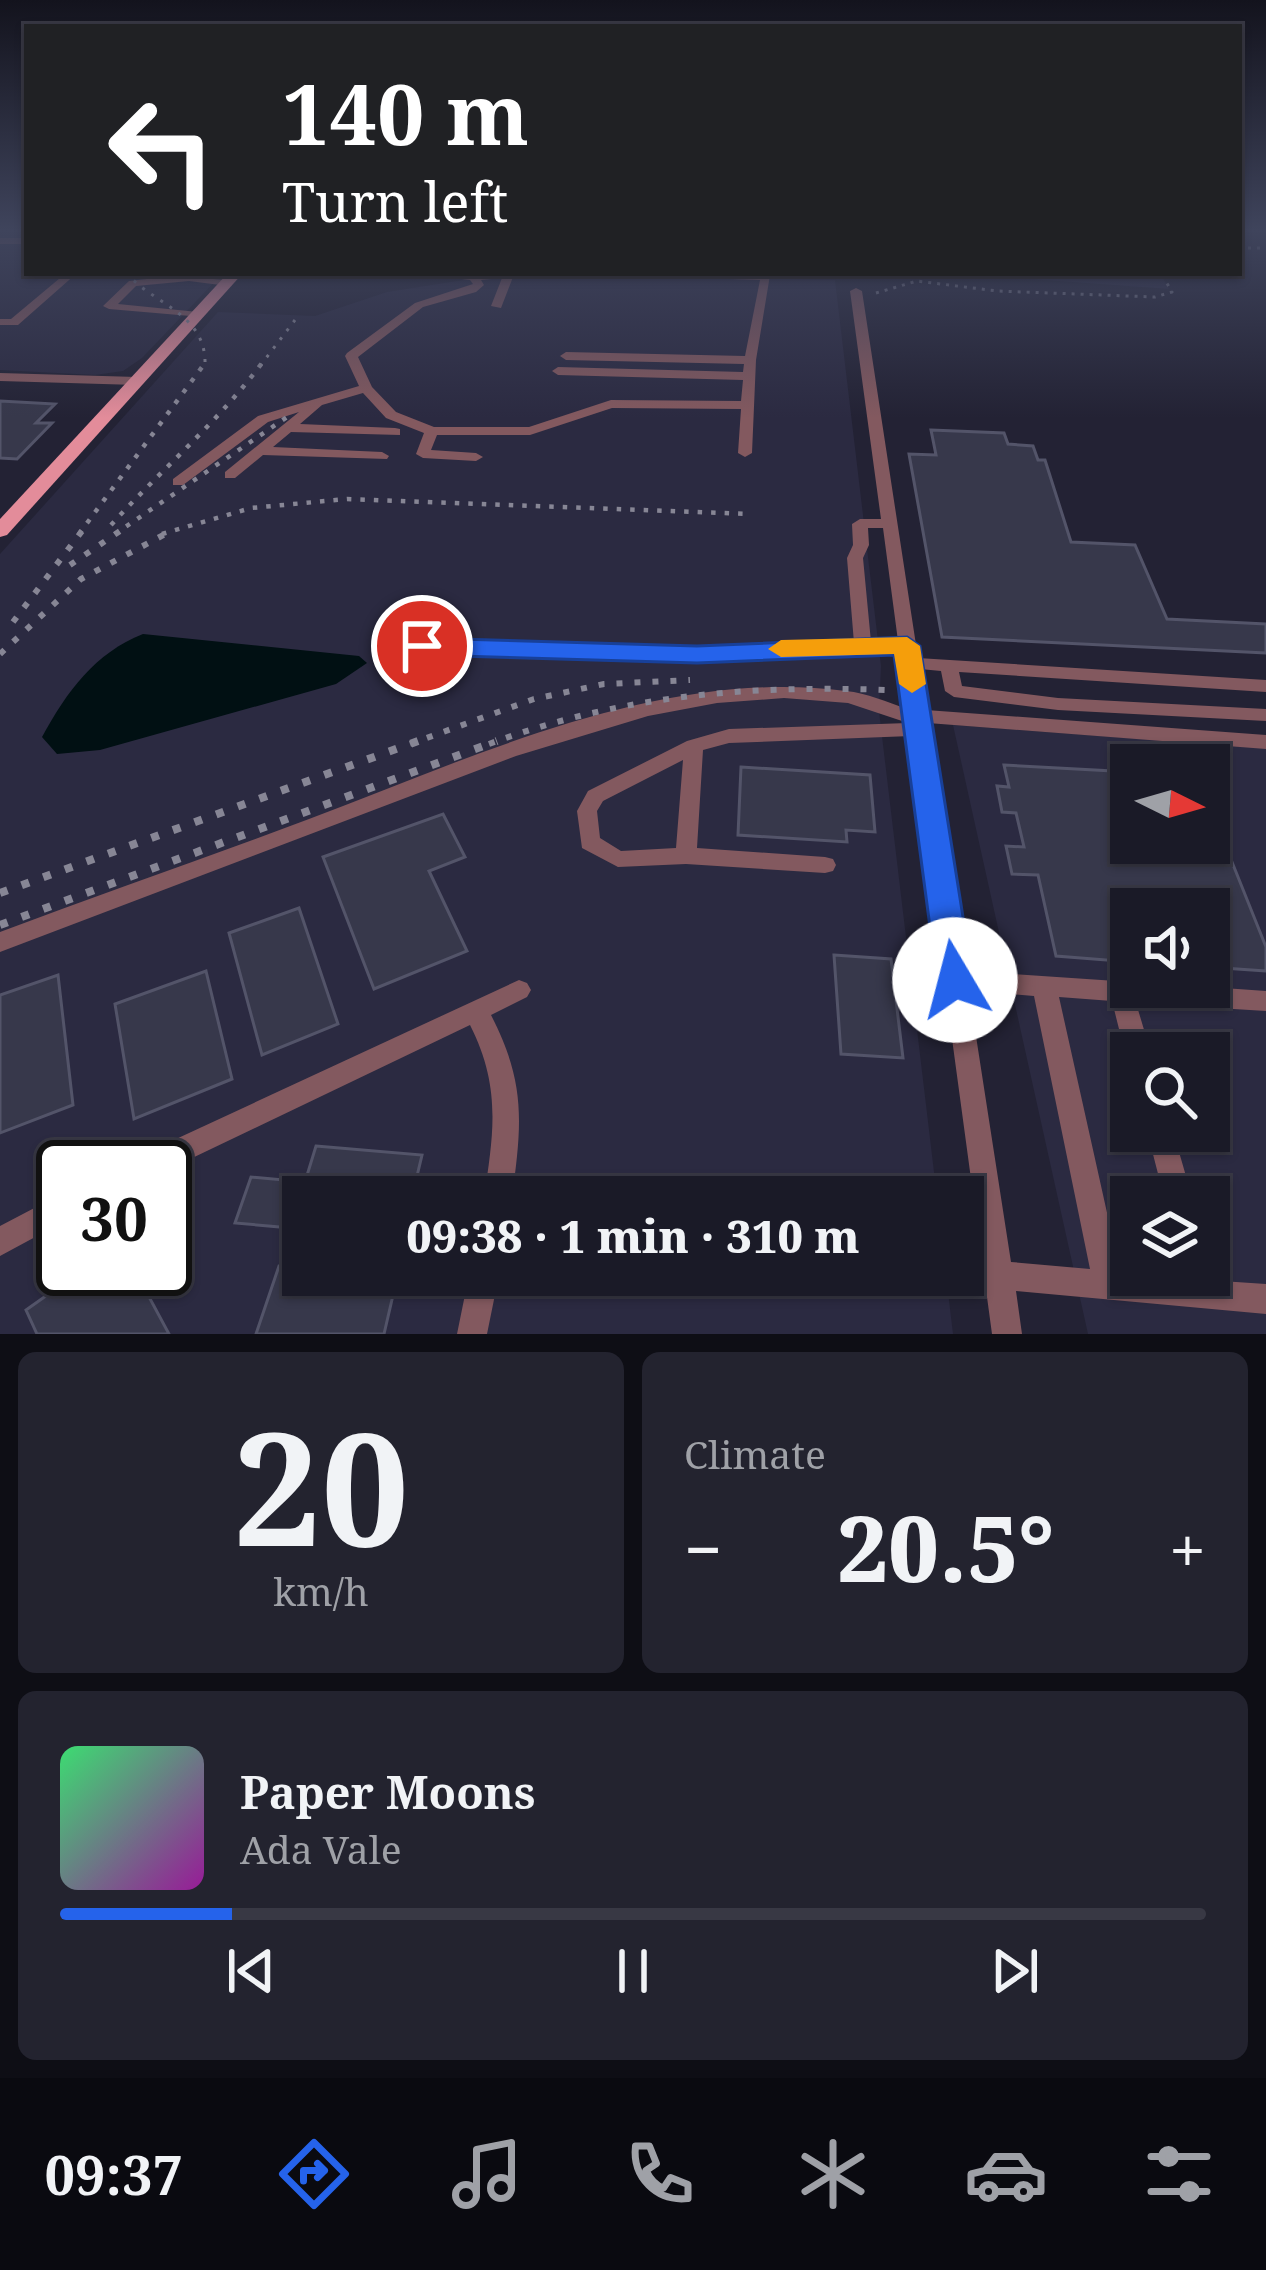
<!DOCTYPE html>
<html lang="en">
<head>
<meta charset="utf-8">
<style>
	:root { --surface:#1a1a27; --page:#23232f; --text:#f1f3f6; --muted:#9fa1a7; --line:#383844; --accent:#2563eb }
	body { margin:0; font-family:"Noto Serif",serif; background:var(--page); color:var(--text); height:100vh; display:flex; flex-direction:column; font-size:45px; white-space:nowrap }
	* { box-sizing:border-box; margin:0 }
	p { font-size:39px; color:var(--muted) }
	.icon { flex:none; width:66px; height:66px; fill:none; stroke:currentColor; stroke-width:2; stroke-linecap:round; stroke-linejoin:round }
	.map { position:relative; height:1334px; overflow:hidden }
	.details { display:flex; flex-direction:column; gap:18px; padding:18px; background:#0e0e15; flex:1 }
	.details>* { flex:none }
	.banner { position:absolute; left:24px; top:24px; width:1218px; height:252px; border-radius:0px; box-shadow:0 3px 9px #0004,0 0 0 3px var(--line); background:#202124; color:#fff; overflow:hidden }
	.needle { width:78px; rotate:95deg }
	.tools { position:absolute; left:1110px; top:744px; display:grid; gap:24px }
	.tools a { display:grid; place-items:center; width:120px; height:120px; border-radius:0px; background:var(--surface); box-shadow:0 3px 9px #0004,0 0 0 3px var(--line); font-size:60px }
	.speed { position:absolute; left:36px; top:1140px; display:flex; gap:24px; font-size:60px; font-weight:700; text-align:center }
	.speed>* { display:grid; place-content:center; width:156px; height:156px; border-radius:50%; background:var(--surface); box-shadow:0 3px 9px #0004,0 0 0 3px var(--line); line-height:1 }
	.speed .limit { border:6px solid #111; border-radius:18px; background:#fff; color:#111 }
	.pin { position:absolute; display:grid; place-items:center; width:102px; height:102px; color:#fff; margin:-51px; border:6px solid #fff; border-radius:50%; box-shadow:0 3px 12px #0007 }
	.me { position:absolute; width:132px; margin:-66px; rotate:352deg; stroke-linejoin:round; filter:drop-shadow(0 0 9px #0008) }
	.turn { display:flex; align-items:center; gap:42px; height:252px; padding:0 60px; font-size:54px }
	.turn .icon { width:156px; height:156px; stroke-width:2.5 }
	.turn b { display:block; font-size:84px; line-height:102px }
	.big { font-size:90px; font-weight:800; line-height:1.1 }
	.details .widget { flex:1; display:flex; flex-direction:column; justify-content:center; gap:18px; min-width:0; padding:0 42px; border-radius:18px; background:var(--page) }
	.details .dial { align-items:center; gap:0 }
	.dial b { font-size:156px; line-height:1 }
	.song { display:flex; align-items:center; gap:36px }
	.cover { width:144px; height:144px; border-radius:18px; background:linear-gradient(135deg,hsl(140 70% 55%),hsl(300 70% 35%)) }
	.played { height:12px; border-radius:6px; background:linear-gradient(90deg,var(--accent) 15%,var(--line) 15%) }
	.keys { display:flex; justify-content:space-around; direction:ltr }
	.heat { display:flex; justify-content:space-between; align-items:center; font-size:66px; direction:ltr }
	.details .tiles { flex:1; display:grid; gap:18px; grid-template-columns:1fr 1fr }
	.widget:last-child { grid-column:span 2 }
	.trip { position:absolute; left:282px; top:1176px; width:702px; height:120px; border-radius:0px; background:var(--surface); box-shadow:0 3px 9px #0004,0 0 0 3px var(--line); font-weight:800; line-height:120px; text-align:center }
	.menu { display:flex; height:192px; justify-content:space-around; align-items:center; background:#0a0a10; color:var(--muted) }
	.menu .icon { width:84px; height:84px }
	.menu .current { color:var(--accent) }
	.menu b { font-size:54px; color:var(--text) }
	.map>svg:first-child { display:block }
</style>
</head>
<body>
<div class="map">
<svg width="1266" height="1334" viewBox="0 0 1266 1334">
	<rect width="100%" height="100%" fill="#232234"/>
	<path fill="#2b2a41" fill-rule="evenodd" d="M0,231H27V273H223L142,358L123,371L95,375L0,370Z
		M508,273L835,280L881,666L879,711L937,1197H303V1275H946L953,1334H0V554L218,312L315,316L387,292ZM63,1167H165V1269H63Z
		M947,273H1160L1169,289Z
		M953,725L1266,748V1334H1088ZM1131,765H1209V843H1131ZM1131,909H1209V987H1131ZM1131,1053H1209V1131H1131ZM1131,1197H1209V1275H1131Z"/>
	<path fill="#011013" d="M143,634L359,656L367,663L336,684L100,750L57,754L42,737C67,691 95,653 143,634Z"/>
	<path fill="#37384b" stroke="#535469" stroke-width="3" d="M0,401L55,404L36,423H52L17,459L0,458Z
		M931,430L1004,433L1008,444L1033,446L1038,460H1045L1071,542L1135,545L1167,619L1266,624V653L942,637L909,454L936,455Z
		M1004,765L1131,772V843H1209L1210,807L1266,947V971L1209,967V909H1131V962L1056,956L1038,875L1012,874L1006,846L1024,847L1016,813L1002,812L997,786L1009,787Z
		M741,767L870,775L875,832L846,830L847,842L738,835Z
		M443,814L465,857L429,871L467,951L374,989L323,857Z
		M299,908L338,1024L262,1055L229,933Z
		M834,955L891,959L903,1058L841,1054Z
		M206,971L232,1079L134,1119L115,1004Z
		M58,975L73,1105L0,1133V995Z
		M316,1146L422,1155L412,1197H303V1229L235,1223L251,1177L305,1182Z
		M279,1266L303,1268V1275L397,1278L384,1334H256Z
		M84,1269H134L169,1334H37L26,1310Z"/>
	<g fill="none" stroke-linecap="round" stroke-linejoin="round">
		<path stroke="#747483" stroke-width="3" stroke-dasharray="3 6" stroke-linecap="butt" d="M1239,248H1266
			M876,293L917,281L997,291L1155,297L1172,292L1161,273"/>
		<path fill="#83595f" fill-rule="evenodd" d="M0,238H27V244H0Z
			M66,273H77L18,325H0V319H11Z
			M200,273L198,278L228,280L233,283L228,286L189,281L136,286L118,304L198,312L202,313V317L109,309L103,306L129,281Z
			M430,273H526L513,277L501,308L491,306L502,278L481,280L484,285L476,292L423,307L358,357L372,387L396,412L434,427H529L611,400L741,401L743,380L558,375L552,371L558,367L743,372L744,364L566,360L560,356L566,352L745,356L760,280L638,276L633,273L770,275L756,360L752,453L745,457L738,453L741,409L612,408L530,435H437L431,450L476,453L483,457L476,461L423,458L416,454L424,433L386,418L363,393L322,405L300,424L395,428L400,429V435L291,432L273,447L382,452L389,456L387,459L263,455L235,478H225V472L299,412L268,422L183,485H173V479L258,416L359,386L345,356L347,353L415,303L473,284L470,280L435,276Z
			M856,288L862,291L918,658L1266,680V692L959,672L962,686L1058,698L1266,709V721L1058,710L954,697L945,691L941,671L920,669L926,710L1266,735V749L928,723L966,971L1131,982V987H1209L1266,991V1011L1136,1003L1151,1053H1131V1062L1125,1053L1112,1001L1059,997L1120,1271L1131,1272V1275L1266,1284V1314L1016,1291L1022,1334H992L911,736L729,743L703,750L697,848L825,857L833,859L836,865L833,871L825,873L686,864L618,867L582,848L577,811L588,791L687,741L729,729L908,723L848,703L784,698L717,703L648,716L516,756L0,952V932C103,893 206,858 309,819C476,756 663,667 846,691C867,693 887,702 907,709L899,652L697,661L421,652L412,646L421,640L697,649L854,643L847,558L853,545L852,524L860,519H881L850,291ZM868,528H883L898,641L871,642L863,558L869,545ZM683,760L676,848L621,851L600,838L597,811L603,801ZM969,991L1034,996L1090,1269L1011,1262Z
			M0,373L137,377L143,381L137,385L0,381Z
			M519,980L527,983L531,990L527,997L491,1015C526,1083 522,1123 512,1197H484C494,1132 501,1086 470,1025L165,1171V1167H131L135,1158Z
			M1147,1131H1173L1192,1197H1164Z
			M63,1193V1222L0,1256V1226Z
			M469,1275H499L487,1334H457Z"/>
		<path fill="#e38c9a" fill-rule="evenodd" d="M228,273H243L7,535L0,537V519Z"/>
		<path stroke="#878695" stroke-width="3" stroke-dasharray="3 8" stroke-linecap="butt" d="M126,273C156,306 207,314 205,366
			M260,366L295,320"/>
		<path stroke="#878695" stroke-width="4.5" stroke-dasharray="4.5 9" stroke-linecap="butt" d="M111,525C161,470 218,422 262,363
			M79,534L205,363
			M115,534L293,413
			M162,534L251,508L347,499L751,514"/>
		<path stroke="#878695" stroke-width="6" stroke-dasharray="6 12" stroke-linecap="butt" d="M70,565L120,531
			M13,622L82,531
			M0,654L81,579L171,531
			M410,744L534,699L604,684L690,680
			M489,744C621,695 747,685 888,690"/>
		<path stroke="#878695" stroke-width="8" stroke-dasharray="8 15" stroke-linecap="butt" d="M0,893L418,741
			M0,925L497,741"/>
	</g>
	<linearGradient id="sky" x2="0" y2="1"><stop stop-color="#13131d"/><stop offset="0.55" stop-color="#3f445c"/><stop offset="1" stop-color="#3f445c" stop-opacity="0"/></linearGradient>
	<rect width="1266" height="418" fill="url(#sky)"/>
	<path fill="#2563eb" stroke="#184099" stroke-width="3" d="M907,637L920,646L973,980L968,990L955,995L942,990L937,980L894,655L697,663L422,655L408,646L422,638L697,646Z"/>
	<path fill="#f59e0b" d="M907,637L920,646L926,684L912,693L899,684L894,654L781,657L768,649L781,640Z"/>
</svg>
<div class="tools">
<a><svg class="needle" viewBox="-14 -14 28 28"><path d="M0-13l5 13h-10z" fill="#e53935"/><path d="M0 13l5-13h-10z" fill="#9fa1a7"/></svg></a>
<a><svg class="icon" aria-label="sound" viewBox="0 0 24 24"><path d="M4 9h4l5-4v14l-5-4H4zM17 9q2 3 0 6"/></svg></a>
<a><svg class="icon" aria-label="search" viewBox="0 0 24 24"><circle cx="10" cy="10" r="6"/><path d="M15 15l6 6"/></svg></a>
<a><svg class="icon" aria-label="layers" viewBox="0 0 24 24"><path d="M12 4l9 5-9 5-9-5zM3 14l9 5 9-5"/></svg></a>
</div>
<div class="speed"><div class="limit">30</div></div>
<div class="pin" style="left:422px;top:646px;background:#d93025"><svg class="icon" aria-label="arrive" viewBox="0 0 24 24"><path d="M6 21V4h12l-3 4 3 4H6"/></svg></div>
<svg class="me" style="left:955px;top:980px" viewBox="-20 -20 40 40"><circle r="19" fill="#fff"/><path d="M0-13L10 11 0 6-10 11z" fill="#2563eb"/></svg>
<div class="trip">09:38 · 1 min · 310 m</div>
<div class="banner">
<div class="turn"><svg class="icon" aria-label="left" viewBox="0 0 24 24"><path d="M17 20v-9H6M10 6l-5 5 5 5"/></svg><div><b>140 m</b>Turn left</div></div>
</div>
</div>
<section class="details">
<div class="tiles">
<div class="widget dial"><b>20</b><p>km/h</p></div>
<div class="widget"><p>Climate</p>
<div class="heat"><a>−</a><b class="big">20.5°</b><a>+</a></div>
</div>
<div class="widget">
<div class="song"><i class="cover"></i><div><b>Paper Moons</b><p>Ada Vale</p></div></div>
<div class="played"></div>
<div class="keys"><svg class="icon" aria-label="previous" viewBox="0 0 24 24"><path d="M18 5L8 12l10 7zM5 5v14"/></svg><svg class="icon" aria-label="pause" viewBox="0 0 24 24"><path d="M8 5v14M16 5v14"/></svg><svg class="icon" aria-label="next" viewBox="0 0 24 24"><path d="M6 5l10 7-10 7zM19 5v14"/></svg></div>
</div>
</div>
</section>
<nav class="menu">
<b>09:37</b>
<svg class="icon current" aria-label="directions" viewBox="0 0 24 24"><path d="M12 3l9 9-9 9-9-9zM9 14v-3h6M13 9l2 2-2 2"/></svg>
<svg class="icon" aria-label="music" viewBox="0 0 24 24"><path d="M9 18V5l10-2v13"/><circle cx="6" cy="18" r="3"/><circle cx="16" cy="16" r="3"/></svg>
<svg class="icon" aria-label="phone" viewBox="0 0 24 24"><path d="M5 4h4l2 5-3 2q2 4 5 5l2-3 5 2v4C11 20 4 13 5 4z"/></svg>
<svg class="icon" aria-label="climate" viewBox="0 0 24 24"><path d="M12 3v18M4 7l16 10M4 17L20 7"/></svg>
<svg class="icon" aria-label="car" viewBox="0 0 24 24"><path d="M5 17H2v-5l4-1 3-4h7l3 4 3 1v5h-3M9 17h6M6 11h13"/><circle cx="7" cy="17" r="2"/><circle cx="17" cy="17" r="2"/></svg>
<svg class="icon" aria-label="filters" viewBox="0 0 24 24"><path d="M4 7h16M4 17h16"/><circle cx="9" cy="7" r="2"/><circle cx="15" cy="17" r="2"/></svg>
</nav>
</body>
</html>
